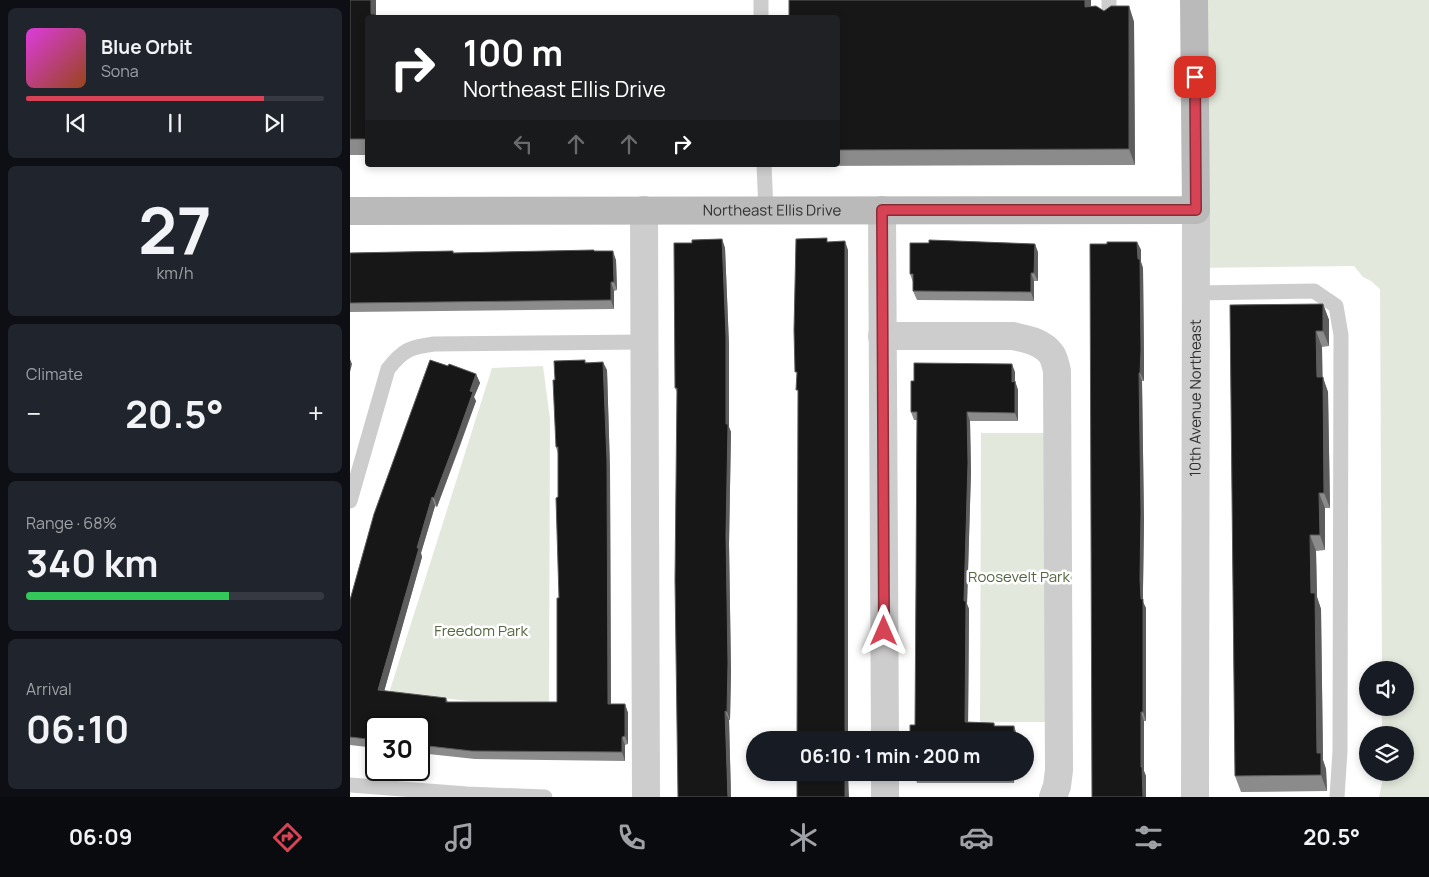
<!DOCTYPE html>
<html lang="en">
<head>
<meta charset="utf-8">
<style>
	:root { --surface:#171b24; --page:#20242c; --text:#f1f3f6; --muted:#9ea1a6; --line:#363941; --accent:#d54354 }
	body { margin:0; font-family:Manrope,sans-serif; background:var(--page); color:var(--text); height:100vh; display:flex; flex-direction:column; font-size:19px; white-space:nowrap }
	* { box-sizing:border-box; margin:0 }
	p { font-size:16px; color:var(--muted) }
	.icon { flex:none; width:28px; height:28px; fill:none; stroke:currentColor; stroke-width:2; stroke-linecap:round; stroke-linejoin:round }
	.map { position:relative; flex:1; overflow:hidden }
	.side { display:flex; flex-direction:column; gap:8px; padding:8px; background:#0d0f14; width:350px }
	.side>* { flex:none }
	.guide { position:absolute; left:15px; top:15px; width:475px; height:152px; border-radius:5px; box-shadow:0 2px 8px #0003; background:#202124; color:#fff; overflow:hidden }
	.fabs { position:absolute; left:1009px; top:661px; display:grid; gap:10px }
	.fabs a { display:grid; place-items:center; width:55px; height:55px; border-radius:50%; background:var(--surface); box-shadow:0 2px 8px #0003; font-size:25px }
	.speed { position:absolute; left:15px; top:716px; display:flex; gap:10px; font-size:25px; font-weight:700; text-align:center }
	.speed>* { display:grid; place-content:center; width:65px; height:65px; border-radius:50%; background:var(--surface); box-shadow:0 2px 8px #0003; line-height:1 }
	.speed .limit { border:2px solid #111; border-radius:8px; background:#fff; color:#111 }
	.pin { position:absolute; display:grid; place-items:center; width:42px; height:42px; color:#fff; margin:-21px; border-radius:10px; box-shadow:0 2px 8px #0006 }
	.me { position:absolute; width:55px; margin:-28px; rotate:0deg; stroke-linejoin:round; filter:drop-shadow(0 0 4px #0008) }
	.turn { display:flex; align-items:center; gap:18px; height:105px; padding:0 15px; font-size:22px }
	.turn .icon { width:65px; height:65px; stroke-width:2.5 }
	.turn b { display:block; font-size:35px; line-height:42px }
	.lanes { display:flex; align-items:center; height:48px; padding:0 15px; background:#0003; justify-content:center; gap:25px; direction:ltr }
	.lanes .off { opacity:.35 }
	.big { font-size:38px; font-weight:700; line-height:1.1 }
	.side .widget { flex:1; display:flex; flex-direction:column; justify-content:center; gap:8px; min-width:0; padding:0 18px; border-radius:8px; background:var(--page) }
	.side .dial { align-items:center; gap:0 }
	.dial b { font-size:65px; line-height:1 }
	.song { display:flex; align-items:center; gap:15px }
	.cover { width:60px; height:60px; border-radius:8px; background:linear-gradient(135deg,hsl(300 70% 55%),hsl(20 70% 35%)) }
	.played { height:5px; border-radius:2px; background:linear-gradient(90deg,var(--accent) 80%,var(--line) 80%) }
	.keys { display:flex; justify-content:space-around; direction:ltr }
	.heat { display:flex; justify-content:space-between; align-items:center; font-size:28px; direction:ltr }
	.charge { height:8px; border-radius:4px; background:linear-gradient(90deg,#34c759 68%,var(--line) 0) }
	.trip { position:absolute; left:396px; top:731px; width:288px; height:50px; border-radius:25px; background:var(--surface); box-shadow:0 2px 8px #0003; font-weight:700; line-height:50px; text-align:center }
	.tab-bar { display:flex; height:80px; justify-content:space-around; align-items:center; background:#090b0e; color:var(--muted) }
	.tab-bar .icon { width:35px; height:35px }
	.tab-bar .on { color:var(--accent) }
	.tab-bar b { font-size:22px; color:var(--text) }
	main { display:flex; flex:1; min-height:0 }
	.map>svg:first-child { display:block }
</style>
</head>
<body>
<main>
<section class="side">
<div class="widget">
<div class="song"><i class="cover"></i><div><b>Blue Orbit</b><p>Sona</p></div></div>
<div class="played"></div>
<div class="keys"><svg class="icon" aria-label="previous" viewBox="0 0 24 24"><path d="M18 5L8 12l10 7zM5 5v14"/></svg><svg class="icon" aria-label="pause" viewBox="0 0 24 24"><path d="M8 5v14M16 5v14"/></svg><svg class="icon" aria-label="next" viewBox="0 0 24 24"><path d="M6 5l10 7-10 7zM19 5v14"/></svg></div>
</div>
<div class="widget dial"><b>27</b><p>km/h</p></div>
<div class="widget"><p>Climate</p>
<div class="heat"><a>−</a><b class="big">20.5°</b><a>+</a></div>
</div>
<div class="widget"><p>Range · 68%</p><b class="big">340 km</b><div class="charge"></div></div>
<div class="widget"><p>Arrival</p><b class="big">06:10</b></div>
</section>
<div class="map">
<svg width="1079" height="797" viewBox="0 0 1079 797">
	<rect width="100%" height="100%" fill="#fff"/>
	<path fill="#e3e8dc" d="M844,0H1079V797H1029L1032,783V773L1055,772V735H1032V708H1055V670H1032L1030,289L1021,281L1013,277L1004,266L845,268Z
		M193,366L200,419L199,702L120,701L39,693L142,368Z
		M631,433H707L708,722H630Z"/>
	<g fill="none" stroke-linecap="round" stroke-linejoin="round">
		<path stroke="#cdcdcd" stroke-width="15" d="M411,0V18
			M759,17V0
			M414,165L416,210
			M845,293L964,291L986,306L991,335L990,751L987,797
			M0,501L38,369C53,350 60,347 84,344L294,342
			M0,785L117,794L195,797"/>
		<g stroke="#cdcdcd" stroke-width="28">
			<path d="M294,210L296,797"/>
			<path d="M532,210L535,740"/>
			<path d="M532,336H663C677,339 693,342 702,355C704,359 706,366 707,371L709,770L707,786L703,797"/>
			<path d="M535,772V797"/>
			<path id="s1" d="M845,797L846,210"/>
		</g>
		<path stroke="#bababa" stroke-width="28" id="s2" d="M0,211L846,210L844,0"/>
	</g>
	<path fill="#8b8b8b" d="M0,0H26V18H18V155H0Z
		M439,0H741V6L754,11L779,6L784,22L785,165L459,166V165H488V18Z
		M372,239L375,248L379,345V427L381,432L379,544L381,672L380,720H379L381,797L327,392L325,388L342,243Z
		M787,242L791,250V262L793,268L794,359V381H792L794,521L793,588V602L796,608V721H794V771L796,776V797H742L757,244Z
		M103,251L104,253L245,251L266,260L267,290L264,291V309L0,312V253Z
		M688,252V281H684V301L567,300L563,291V282L560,274Z
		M973,304L979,320V346L972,347V377L978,392L980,508H975V550L966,551L967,597L971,609L973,760L976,769L977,791L891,792L885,776L880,305Z
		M236,362L257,370L260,469L261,704H275L278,713V744L275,745V761L125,759L69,753V728H26V748L0,745V600L98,366L126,374L130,383L124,397L126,401L110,446L87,507L85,506L71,553L72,557L34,691L96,698L98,702H207L209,598L208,454L206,447L205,380Z
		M665,372V381L668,390V421H620L621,472L617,604L619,609L618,722L644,723L645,726L667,735V740H560L565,725L566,584L567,420H564L561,412Z
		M664,772V783H567L564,774Z"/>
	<path fill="#5d5d5d" d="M21,0H26V18H22L21,14Z
		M735,0H741V22L735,7Z
		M779,6L784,22L785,165L779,149Z
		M372,239L375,248L379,345V427L381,432L379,544L381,672L380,720L377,712L376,424Z
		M495,241L498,250V740H495Z
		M787,242L791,250V262L793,268L794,359V381L790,373Z
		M685,244L688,252V281L684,273Z
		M263,251L266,260L267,290L264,282Z
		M681,273L684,281V301L681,292Z
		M261,282L264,291V309L261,300Z
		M973,304L979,320V346L973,331Z
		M966,331L972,347L973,392L967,377Z
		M0,359L2,364L0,372Z
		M253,362L257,370L260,469L261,712L258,704Z
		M662,364L665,372V384V381L668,390V421L665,413L662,382Z
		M789,373L792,381L794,521L793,588V602L796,608V721L793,712L790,579Z
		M126,374L130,383L124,397L126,401L87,507L84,498Z
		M973,377L978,392L980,508L974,493Z
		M617,412L620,421L621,472L617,604L619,609L618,731L615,722L614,601Z
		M969,493L975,508V550L970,535Z
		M82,497L85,506L71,553L72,557L32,699L28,690L67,548Z
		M960,535L966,551L967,597L971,609L973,760L976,769L977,791L971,775L967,753L961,593Z
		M275,704L278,713V744L275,736Z
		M375,711L379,720L381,797H378Z
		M791,712L794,721V771L796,776V797H793L791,767Z
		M664,726L667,735V740H664Z
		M272,737L275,745V761L272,752Z
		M495,772H498L499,797H495Z
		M661,772H664V783L661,774Z"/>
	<path fill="#171717" stroke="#5d5d5d" d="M0,0H21V14H25V18H18V139H0Z
		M439,0H735V7L746,6L754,11L761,6H779V149L488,150V18H439Z
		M477,238V242L495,241V740H447L448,390H446L447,372H445L444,330L446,239Z
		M372,239L376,336V424H378L376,535L378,663L377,712L375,711L378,797H328L325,580L327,388H325L324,243H342V240Z
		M579,240L685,244L684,273H681V292L563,291V274H560V243H579Z
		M757,242H787L788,259H790L791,350L790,373H789L791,512L790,579L791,599H793V712H791V767H792L793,797H742L740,244H757Z
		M244,250V251H263L264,282H261V300L0,303V253L103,251V253Z
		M973,304V331H966L967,377H973L974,493H969L970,535H960L961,593H965L967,753H971V775L885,776L880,305Z
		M80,360L98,366L99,364L126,374L120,391L123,392L107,437L84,498L82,497L67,548H69L28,690L96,698V702H207V598H209L206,498L208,497V447H206L203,380H205L204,361L235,360V363L253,362L257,461L258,704H275V736L272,737V752L122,751L69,745V728H26V740L0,737V600L24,514Z
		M564,363L662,364V382L665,381V413L617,412L618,463L614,601H616L615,722L644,723V726H664V740H560V725H565L566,584L567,412H561V381H564Z
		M447,772H495V797H447Z
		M563,772H661V774H564Z"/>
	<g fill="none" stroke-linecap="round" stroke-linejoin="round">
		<defs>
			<path id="route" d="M534,631L532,210H846L845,77"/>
		</defs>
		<use href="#route" stroke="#8a2c37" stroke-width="12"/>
		<use href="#route" stroke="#d54354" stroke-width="9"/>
	</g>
	<g text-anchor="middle" stroke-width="5" stroke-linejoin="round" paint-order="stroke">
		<g font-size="15" fill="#303030" stroke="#fff">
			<text dy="5" stroke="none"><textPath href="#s2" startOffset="422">Northeast Ellis Drive</textPath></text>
			<text dy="5" stroke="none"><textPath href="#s1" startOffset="399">10th Avenue Northeast</textPath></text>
		</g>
		<g font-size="15" fill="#546741" stroke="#fff">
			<text x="669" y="582">Roosevelt Park</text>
			<text x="131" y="636">Freedom Park</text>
		</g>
	</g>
</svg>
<div class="fabs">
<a><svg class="icon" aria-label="sound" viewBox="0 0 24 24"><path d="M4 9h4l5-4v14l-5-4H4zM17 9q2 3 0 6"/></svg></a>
<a><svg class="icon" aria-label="layers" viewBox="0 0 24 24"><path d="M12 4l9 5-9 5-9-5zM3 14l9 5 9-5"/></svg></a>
</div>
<div class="speed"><div class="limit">30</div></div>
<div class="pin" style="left:845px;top:77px;background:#d93025"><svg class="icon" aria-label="arrive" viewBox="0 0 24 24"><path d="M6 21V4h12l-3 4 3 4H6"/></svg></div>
<svg class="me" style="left:534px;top:631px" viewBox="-20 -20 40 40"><path d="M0-17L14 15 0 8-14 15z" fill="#d54354" stroke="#fff" stroke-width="4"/></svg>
<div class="trip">06:10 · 1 min · 200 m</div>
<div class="guide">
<div class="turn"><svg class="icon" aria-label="right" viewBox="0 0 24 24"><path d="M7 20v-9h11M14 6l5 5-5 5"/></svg><div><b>100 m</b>Northeast Ellis Drive</div></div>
<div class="lanes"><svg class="icon off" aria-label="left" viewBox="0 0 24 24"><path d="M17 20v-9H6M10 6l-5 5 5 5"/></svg><svg class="icon off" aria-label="ahead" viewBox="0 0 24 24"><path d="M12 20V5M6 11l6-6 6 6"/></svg><svg class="icon off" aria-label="ahead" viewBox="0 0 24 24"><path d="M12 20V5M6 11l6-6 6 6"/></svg><svg class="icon" aria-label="right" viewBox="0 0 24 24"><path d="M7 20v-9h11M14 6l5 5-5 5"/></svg></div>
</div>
</div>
</main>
<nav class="tab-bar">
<b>06:09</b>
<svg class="icon on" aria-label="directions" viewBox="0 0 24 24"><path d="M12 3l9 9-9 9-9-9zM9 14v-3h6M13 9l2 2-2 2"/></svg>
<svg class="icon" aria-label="music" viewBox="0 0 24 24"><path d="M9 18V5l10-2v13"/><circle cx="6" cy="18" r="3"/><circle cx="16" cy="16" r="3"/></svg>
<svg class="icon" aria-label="phone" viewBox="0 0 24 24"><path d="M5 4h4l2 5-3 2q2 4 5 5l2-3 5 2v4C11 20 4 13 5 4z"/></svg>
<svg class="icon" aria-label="climate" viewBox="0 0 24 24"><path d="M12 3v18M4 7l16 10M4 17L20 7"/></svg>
<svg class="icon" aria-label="car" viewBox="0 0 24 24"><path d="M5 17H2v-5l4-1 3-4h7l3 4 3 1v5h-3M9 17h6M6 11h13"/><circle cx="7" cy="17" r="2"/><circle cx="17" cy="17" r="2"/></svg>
<svg class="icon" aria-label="filters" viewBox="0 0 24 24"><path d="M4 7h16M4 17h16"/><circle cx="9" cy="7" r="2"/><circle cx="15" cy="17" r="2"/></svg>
<b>20.5°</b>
</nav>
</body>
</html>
